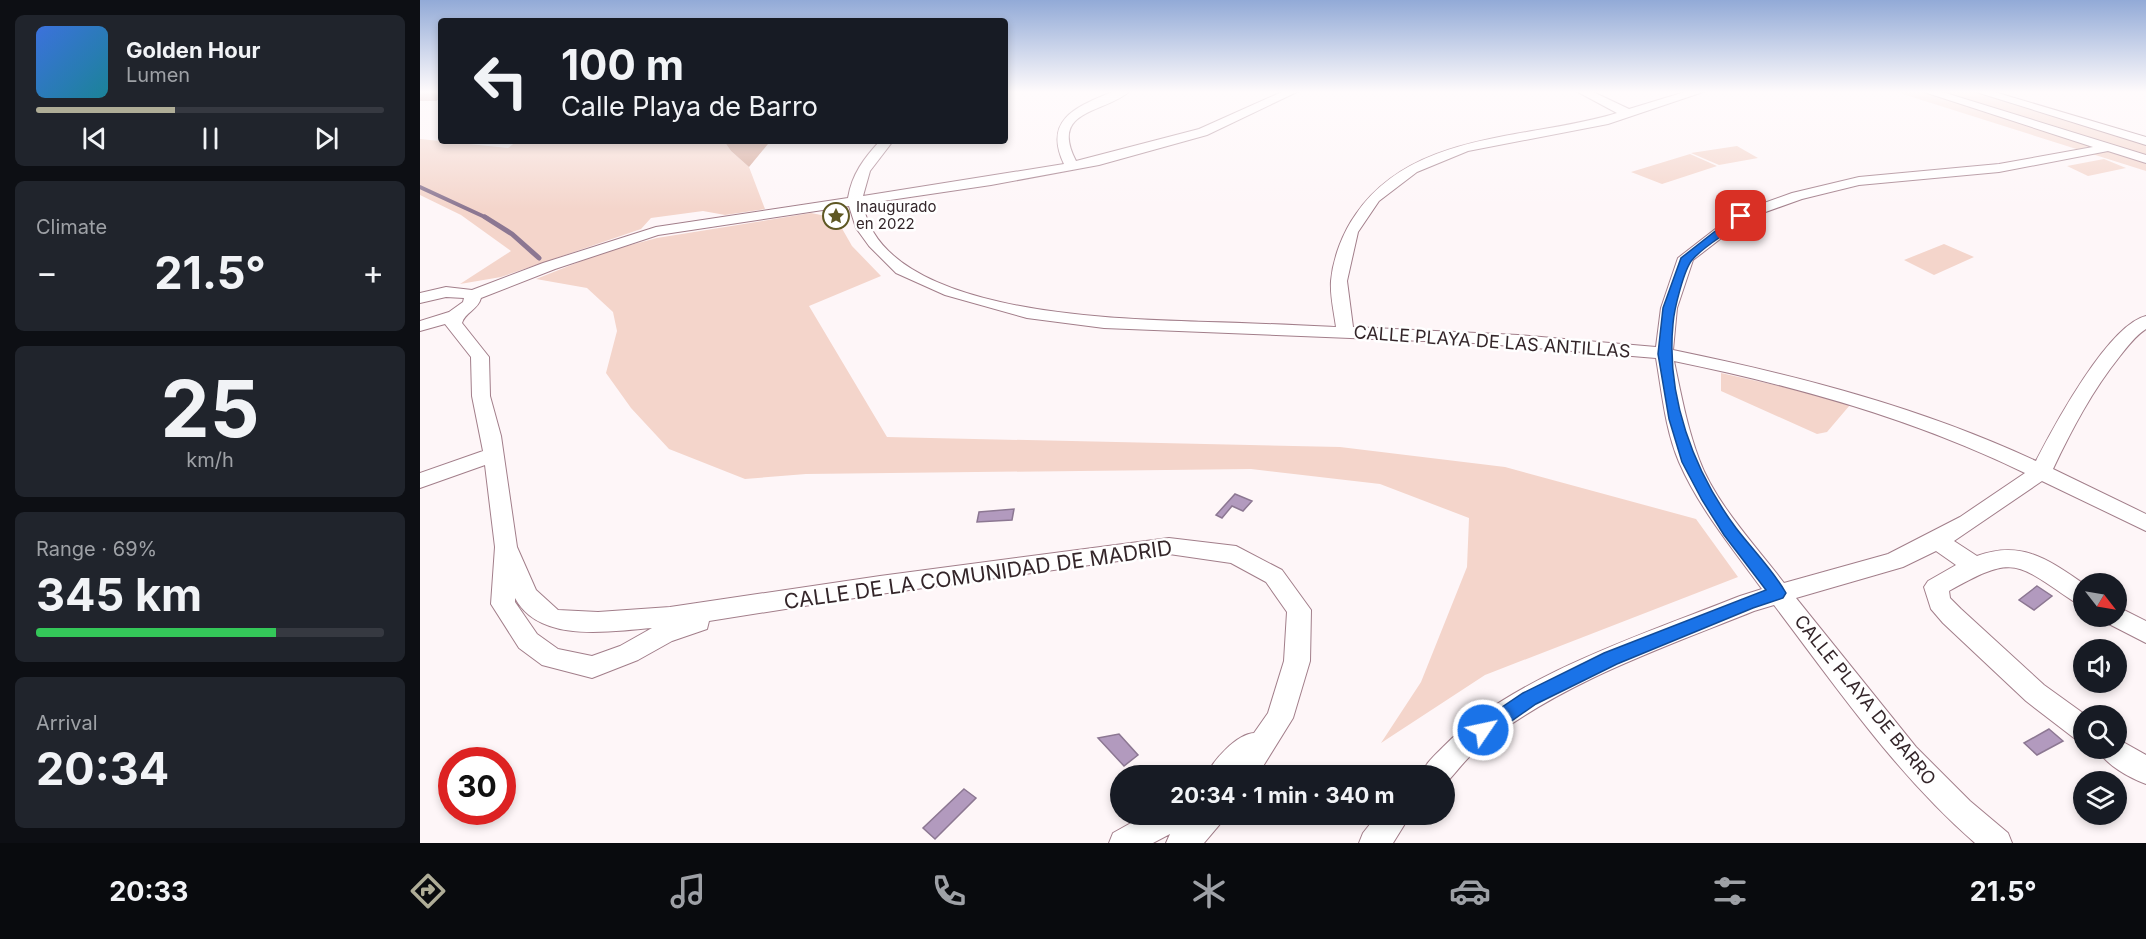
<!DOCTYPE html>
<html lang="en">
<head>
<meta charset="utf-8">
<style>
	:root { --surface:#171b24; --page:#20242c; --text:#f1f3f6; --muted:#9ea1a6; --line:#363941; --accent:#afad97 }
	body { margin:0; font-family:Inter,sans-serif; background:var(--page); color:var(--text); height:100vh; display:flex; flex-direction:column; font-size:22px; white-space:nowrap }
	* { box-sizing:border-box; margin:0 }
	p { font-size:20px; color:var(--muted) }
	.icon { flex:none; width:33px; height:33px; fill:none; stroke:currentColor; stroke-width:2; stroke-linecap:round; stroke-linejoin:round }
	.map { position:relative; flex:1; overflow:hidden }
	.details { display:flex; flex-direction:column; gap:15px; padding:15px; background:#0d0f14; width:420px }
	.details>* { flex:none }
	.top-card { position:absolute; left:18px; top:18px; width:570px; height:126px; border-radius:6px; box-shadow:0 3px 9px #0003; background:#171b24; color:var(--text); overflow:hidden }
	.needle { width:39px; rotate:121deg }
	.fabs { position:absolute; left:1653px; top:573px; display:grid; gap:12px }
	.fabs a { display:grid; place-items:center; width:54px; height:54px; border-radius:50%; background:var(--surface); box-shadow:0 3px 9px #0003; font-size:30px }
	.speed { position:absolute; left:18px; top:747px; display:flex; gap:12px; font-size:30px; font-weight:700; text-align:center }
	.speed>* { display:grid; place-content:center; width:78px; height:78px; border-radius:50%; background:var(--surface); box-shadow:0 3px 9px #0003; line-height:1 }
	.speed .limit { border:9px solid #d22; background:#fff; color:#111 }
	.pin { position:absolute; display:grid; place-items:center; width:51px; height:51px; color:#fff; margin:-26px; border-radius:12px; box-shadow:0 3px 9px #0006 }
	.me { position:absolute; width:66px; margin:-33px; rotate:56deg; stroke-linejoin:round; filter:drop-shadow(0 0 4px #0008) }
	.turn { display:flex; align-items:center; gap:21px; height:126px; padding:0 24px; font-size:27px }
	.turn .icon { width:78px; height:78px; stroke-width:2.5 }
	.turn b { display:block; font-size:42px; line-height:51px }
	.big { font-size:45px; font-weight:700; line-height:1.1 }
	.details .widget { flex:1; display:flex; flex-direction:column; justify-content:center; gap:9px; min-width:0; padding:0 21px; border-radius:9px; background:var(--page) }
	.details .dial { align-items:center; gap:0 }
	.dial b { font-size:78px; line-height:1 }
	.song { display:flex; align-items:center; gap:18px }
	.cover { width:72px; height:72px; border-radius:9px; background:linear-gradient(135deg,hsl(220 70% 55%),hsl(190 70% 35%)) }
	.played { height:6px; border-radius:3px; background:linear-gradient(90deg,var(--accent) 40%,var(--line) 40%) }
	.keys { display:flex; justify-content:space-around; direction:ltr }
	.heat { display:flex; justify-content:space-between; align-items:center; font-size:33px; direction:ltr }
	.charge { height:9px; border-radius:4px; background:linear-gradient(90deg,#34c759 69%,var(--line) 0) }
	.trip { position:absolute; left:690px; top:765px; width:345px; height:60px; border-radius:30px; background:var(--surface); box-shadow:0 3px 9px #0003; font-weight:700; line-height:60px; text-align:center }
	.tab-bar { display:flex; height:96px; justify-content:space-around; align-items:center; background:#090b0e; color:var(--muted) }
	.tab-bar .icon { width:42px; height:42px }
	.tab-bar .active { color:var(--accent) }
	.tab-bar b { font-size:27px; color:var(--text) }
	main { display:flex; flex:1; min-height:0 }
	.map>svg:first-child { display:block }
</style>
</head>
<body>
<main>
<section class="details">
<div class="widget">
<div class="song"><i class="cover"></i><div><b>Golden Hour</b><p>Lumen</p></div></div>
<div class="played"></div>
<div class="keys"><svg class="icon" aria-label="previous" viewBox="0 0 24 24"><path d="M18 5L8 12l10 7zM5 5v14"/></svg><svg class="icon" aria-label="pause" viewBox="0 0 24 24"><path d="M8 5v14M16 5v14"/></svg><svg class="icon" aria-label="next" viewBox="0 0 24 24"><path d="M6 5l10 7-10 7zM19 5v14"/></svg></div>
</div>
<div class="widget"><p>Climate</p>
<div class="heat"><a>−</a><b class="big">21.5°</b><a>+</a></div>
</div>
<div class="widget dial"><b>25</b><p>km/h</p></div>
<div class="widget"><p>Range · 69%</p><b class="big">345 km</b><div class="charge"></div></div>
<div class="widget"><p>Arrival</p><b class="big">20:34</b></div>
</section>
<div class="map">
<svg width="1726" height="843" viewBox="0 0 1726 843">
	<rect width="100%" height="100%" fill="#fef6f8"/>
	<path fill="#f4d5cb" d="M1473,91H1562L1726,139V171Z
		M0,139L88,148L97,141H304L311,151L329,167L345,209L305,215L283,211L231,218L221,229L81,277L40,284L91,251L41,215L0,195Z
		M1317,146L1338,158L1299,165L1271,153Z
		M1270,154L1297,166L1242,184L1211,172Z
		M1684,159L1706,168L1668,176L1647,166Z
		M391,213L416,218L432,246L461,276L389,306L467,437L920,447L1085,467L1276,519L1318,577L1065,675L961,743L1001,682L1047,567L1049,518L960,484L831,469L386,474L325,479L249,449L211,408L186,373L197,331L193,312L167,288L116,279L184,252L237,238Z
		M1524,244L1554,257L1514,275L1484,260Z
		M1301,373L1408,397L1430,405L1407,432L1397,434L1301,391Z"/>
	<path fill="#d4a798" d="M304,141H354L348,144L329,167L311,151Z"/>
	<path fill="#b29abe" stroke="#8c7792" stroke-width="1.5" d="M815,494L832,501L823,511L812,506L802,518L796,515Z
		M594,509L592,520L557,522L559,512Z
		M1617,586L1632,596L1614,610L1599,600Z
		M1629,729L1643,741L1617,755L1604,743Z
		M699,734L718,755L704,766L678,738Z
		M544,789L556,798L515,839L503,828Z"/>
	<g fill="none" stroke-linecap="round" stroke-linejoin="round">
		<path stroke="#8c7792" stroke-width="4" d="M0,187L67,218"/>
		<path stroke="#8c7792" stroke-width="5" d="M65,217L92,234L119,258"/>
		<defs>
			<path id="minor" d="M694,91H710C684,114 629,109 656,161L779,129L864,91H879L787,135L679,165L571,185L443,204C462,317 703,319 788,322C831,323 873,325 916,327C914,312 910,296 911,281C913,258 923,232 936,214C994,130 1110,140 1197,113L1156,91H1171L1209,109L1268,91H1286L1188,124L1048,151L997,172L959,201L938,232L927,281L933,327L1098,335L1236,347L1241,308L1258,258L1316,213L1372,193L1439,177L1579,164L1673,147L1501,91H1519L1726,155V163L1688,151L1579,172L1439,185L1382,199L1326,219L1273,260L1257,308L1253,350C1379,376 1500,407 1616,461C1634,426 1688,325 1726,316V329C1715,336 1708,346 1700,356C1672,391 1652,429 1633,469L1726,514V531L1622,481L1534,541L1557,556C1602,540 1627,559 1664,584V605L1656,603C1595,562 1595,554 1529,591L1530,598L1541,609L1624,685L1667,716H1664V741L1654,738L1606,701L1523,623L1511,609L1504,587L1508,581L1536,565L1516,551L1483,567L1376,598L1496,747L1550,801L1588,833L1592,843H1555C1476,774 1417,688 1354,605L1334,611C1240,649 1139,683 1059,748C1046,758 1036,773 1024,785V776H1000C1005,764 1014,756 1023,747C1092,676 1227,633 1320,596L1342,589C1313,549 1279,508 1259,462C1245,429 1242,392 1236,358L1054,343L684,328L607,318L525,295L476,273L449,246L436,228L429,206L238,235L135,269L61,298C58,310 45,312 42,323L69,357L70,396L81,436L97,547L116,590L138,610L178,612L250,607L460,576L749,538L816,546L862,570L891,610L890,661L873,718L837,776H786C793,760 817,734 834,733L848,713L864,661L867,612L846,582L811,563L749,554L460,594L289,621L287,629L252,641L218,660L172,678L122,665L99,648L71,604L75,547L65,465L0,488V473L63,451L52,396L51,357L25,324L0,331V321L29,312L43,302L44,298L26,297L0,303V293L26,287L52,290L123,263L236,227L428,198C432,174 444,158 460,141H473L450,171L443,196L644,164C622,118 659,106 694,91ZM1254,361C1376,386 1493,419 1605,473L1540,517L1468,554L1364,583C1336,546 1295,503 1279,459C1267,427 1261,394 1254,361ZM95,598C120,644 189,631 232,628L200,646L172,656L138,649L117,634L95,602Z
				M1553,91H1571L1726,137V145Z
				M1696,606L1726,621V643L1687,623L1684,616H1696Z
				M1696,738L1726,755V784C1710,778 1685,765 1677,748H1696Z
				M727,814H804L800,824L784,843H746L750,834L733,843H689L693,833Z
				M958,814H991L973,843H939L943,833Z"/>
		</defs>
		<use href="#minor" stroke="#a27e8a" stroke-width="2"/>
		<use href="#minor" fill="#fff" fill-rule="evenodd"/>
	</g>
	<path fill="#c39899" d="M0,91H21V97L16,101H0Z"/>
	<path fill="#9f7c7d" d="M10,91H21V97L16,101Z"/>
	<linearGradient id="sky" x2="0" y2="1"><stop stop-color="#92aad7"/><stop offset="0.44" stop-color="#fffbfc"/><stop offset="1" stop-color="#fffbfc" stop-opacity="0"/></linearGradient>
	<rect width="1726" height="209" fill="url(#sky)"/>
	<path fill="#1a73e8" stroke="#114b97" stroke-width="1.5" d="M1317,214L1326,216C1311,233 1288,242 1273,259C1264,268 1254,310 1253,324C1246,396 1273,470 1316,528C1332,549 1353,570 1366,593L1363,598L1333,608L1197,664L1116,704L1070,736L1063,738L1057,736L1054,730L1057,724L1103,693L1184,653L1346,590L1304,535L1282,500L1262,462L1249,419L1238,354L1243,308L1261,258Z"/>
	<defs>
		<symbol id="sight-ring" viewBox="-11 -11 22 22"><circle r="9.5" fill="#fff" stroke="#5e5723" stroke-width="1.5"/><path d="M0-6L1.8-2.2L6-1.7L2.9 1.2L3.7 5.4L0 3.3L-3.7 5.4L-2.9 1.2L-6-1.7L-1.8-2.2Z" fill="#5e5723"/></symbol>
	</defs>
	<g fill-rule="evenodd">
		<use href="#sight-ring" x="401" y="201" width="30" height="30"/>
	</g>
	<g text-anchor="middle" stroke-width="5" stroke-linejoin="round" paint-order="stroke">
		<g font-size="15" fill="#34262a" stroke="#fff" text-anchor="start">
			<text x="436" y="212">Inaugurado<tspan x="436" dy="17">en 2022</tspan></text>
		</g>
		<g font-size="18" fill="#34262a" stroke="#fff">
			<text transform="translate(1072 342) rotate(4)" y="6">CALLE PLAYA DE LAS ANTILLAS</text>
			<text transform="translate(1445 700) rotate(51)" y="6">CALLE PLAYA DE BARRO</text>
		</g>
		<g font-size="21" fill="#34262a" stroke="#fff">
			<text transform="translate(558 575) rotate(-8)" y="7">CALLE DE LA COMUNIDAD DE MADRID</text>
		</g>
	</g>
</svg>
<div class="fabs">
<a><svg class="needle" viewBox="-14 -14 28 28"><path d="M0-13l5 13h-10z" fill="#e53935"/><path d="M0 13l5-13h-10z" fill="#9ea1a6"/></svg></a>
<a><svg class="icon" aria-label="sound" viewBox="0 0 24 24"><path d="M4 9h4l5-4v14l-5-4H4zM17 9q2 3 0 6"/></svg></a>
<a><svg class="icon" aria-label="search" viewBox="0 0 24 24"><circle cx="10" cy="10" r="6"/><path d="M15 15l6 6"/></svg></a>
<a><svg class="icon" aria-label="layers" viewBox="0 0 24 24"><path d="M12 4l9 5-9 5-9-5zM3 14l9 5 9-5"/></svg></a>
</div>
<div class="speed"><div class="limit">30</div></div>
<div class="pin" style="left:1321px;top:216px;background:#d93025"><svg class="icon" aria-label="arrive" viewBox="0 0 24 24"><path d="M6 21V4h12l-3 4 3 4H6"/></svg></div>
<svg class="me" style="left:1063px;top:730px" viewBox="-20 -20 40 40"><circle r="17" fill="#1a73e8" stroke="#fff" stroke-width="3"/><path d="M0-11L8 9 0 5-8 9z" fill="#fff"/></svg>
<div class="trip">20:34 · 1 min · 340 m</div>
<div class="top-card">
<div class="turn"><svg class="icon" aria-label="left" viewBox="0 0 24 24"><path d="M17 20v-9H6M10 6l-5 5 5 5"/></svg><div><b>100 m</b>Calle Playa de Barro</div></div>
</div>
</div>
</main>
<nav class="tab-bar">
<b>20:33</b>
<svg class="icon active" aria-label="directions" viewBox="0 0 24 24"><path d="M12 3l9 9-9 9-9-9zM9 14v-3h6M13 9l2 2-2 2"/></svg>
<svg class="icon" aria-label="music" viewBox="0 0 24 24"><path d="M9 18V5l10-2v13"/><circle cx="6" cy="18" r="3"/><circle cx="16" cy="16" r="3"/></svg>
<svg class="icon" aria-label="phone" viewBox="0 0 24 24"><path d="M5 4h4l2 5-3 2q2 4 5 5l2-3 5 2v4C11 20 4 13 5 4z"/></svg>
<svg class="icon" aria-label="climate" viewBox="0 0 24 24"><path d="M12 3v18M4 7l16 10M4 17L20 7"/></svg>
<svg class="icon" aria-label="car" viewBox="0 0 24 24"><path d="M5 17H2v-5l4-1 3-4h7l3 4 3 1v5h-3M9 17h6M6 11h13"/><circle cx="7" cy="17" r="2"/><circle cx="17" cy="17" r="2"/></svg>
<svg class="icon" aria-label="filters" viewBox="0 0 24 24"><path d="M4 7h16M4 17h16"/><circle cx="9" cy="7" r="2"/><circle cx="15" cy="17" r="2"/></svg>
<b>21.5°</b>
</nav>
</body>
</html>
